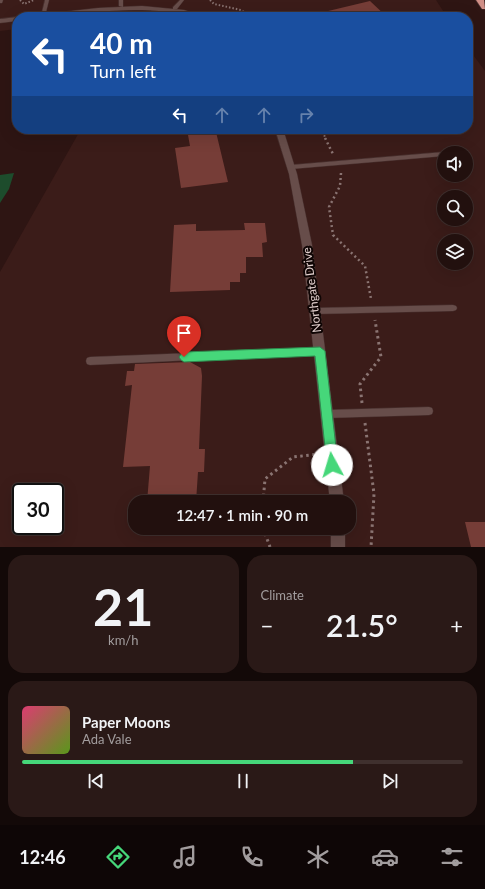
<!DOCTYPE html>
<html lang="en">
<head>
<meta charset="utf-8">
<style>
	:root { --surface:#22100e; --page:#2a1917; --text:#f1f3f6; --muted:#a29d9e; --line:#3f302e; --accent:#46d77a }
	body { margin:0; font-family:Lato,sans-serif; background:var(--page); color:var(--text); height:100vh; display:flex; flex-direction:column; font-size:15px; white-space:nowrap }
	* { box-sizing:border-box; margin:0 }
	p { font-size:13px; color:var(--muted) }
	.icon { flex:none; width:22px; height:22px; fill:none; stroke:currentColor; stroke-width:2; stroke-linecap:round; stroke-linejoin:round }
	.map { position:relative; height:547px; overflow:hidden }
	.sheet { display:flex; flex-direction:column; gap:8px; padding:8px; background:#130908; flex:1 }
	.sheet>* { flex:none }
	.hud { position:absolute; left:12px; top:12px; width:461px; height:122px; border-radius:16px; box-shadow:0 4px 16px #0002,0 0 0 1px var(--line); background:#1a4fa0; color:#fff; overflow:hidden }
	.tools { position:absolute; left:437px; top:146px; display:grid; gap:8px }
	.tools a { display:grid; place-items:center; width:36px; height:36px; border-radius:50%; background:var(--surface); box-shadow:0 4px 16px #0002,0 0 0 1px var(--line); font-size:20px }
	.speed { position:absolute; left:12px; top:483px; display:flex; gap:8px; font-size:20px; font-weight:700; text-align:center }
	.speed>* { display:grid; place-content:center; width:52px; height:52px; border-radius:50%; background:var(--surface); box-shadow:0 4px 16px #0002,0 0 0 1px var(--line); line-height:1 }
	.speed .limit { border:2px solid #111; border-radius:6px; background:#fff; color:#111 }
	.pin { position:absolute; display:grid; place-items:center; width:34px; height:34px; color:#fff; margin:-41px -17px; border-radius:50% 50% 50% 0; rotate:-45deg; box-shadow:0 0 4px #0007 }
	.pin .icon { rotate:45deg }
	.me { position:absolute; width:44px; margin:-22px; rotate:354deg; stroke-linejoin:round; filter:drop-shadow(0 0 3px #0008) }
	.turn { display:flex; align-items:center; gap:14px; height:84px; padding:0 12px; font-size:18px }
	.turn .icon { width:52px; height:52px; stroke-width:2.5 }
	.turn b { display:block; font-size:28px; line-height:34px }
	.lanes { display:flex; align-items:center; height:38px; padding:0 12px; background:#0003; justify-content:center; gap:20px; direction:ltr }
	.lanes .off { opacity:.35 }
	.big { font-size:30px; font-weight:600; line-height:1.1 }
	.sheet .widget { flex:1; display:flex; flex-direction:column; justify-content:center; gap:6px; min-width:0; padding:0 14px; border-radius:16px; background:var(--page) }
	.sheet .dial { align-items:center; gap:0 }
	.dial b { font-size:52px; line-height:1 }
	.song { display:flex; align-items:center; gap:12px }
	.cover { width:48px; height:48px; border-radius:6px; background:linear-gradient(135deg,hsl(340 70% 55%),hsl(90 70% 35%)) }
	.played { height:4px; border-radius:2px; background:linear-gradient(90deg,var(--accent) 75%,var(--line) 75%) }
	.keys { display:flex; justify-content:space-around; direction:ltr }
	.heat { display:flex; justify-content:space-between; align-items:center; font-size:22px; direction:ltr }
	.sheet .tiles { flex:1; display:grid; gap:8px; grid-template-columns:1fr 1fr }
	.widget:last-child { grid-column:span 2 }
	.trip { position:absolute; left:128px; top:495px; width:228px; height:40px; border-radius:16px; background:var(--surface); box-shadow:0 4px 16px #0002,0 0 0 1px var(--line); font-weight:600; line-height:40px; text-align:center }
	.tab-bar { display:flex; height:64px; justify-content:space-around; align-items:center; background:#0e0606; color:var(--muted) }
	.tab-bar .icon { width:28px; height:28px }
	.tab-bar .active { color:var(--accent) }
	.tab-bar b { font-size:18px; color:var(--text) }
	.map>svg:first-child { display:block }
</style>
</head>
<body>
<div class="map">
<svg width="485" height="547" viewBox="0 0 485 547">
	<rect width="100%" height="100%" fill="#2e1513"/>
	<path fill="#3b1c19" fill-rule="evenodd" d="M0,0H436L447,17H17V29L0,31Z
		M468,48L485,71V547H0V272L81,129H468ZM444,153H466V175H444ZM444,197H466V219H444ZM444,241H466V263H444ZM21,492H55V526H21ZM135,502H349V528H135Z"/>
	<path fill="#1d4c2c" d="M14,173L9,189L0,203V175Z"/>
	<path fill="#763d37" d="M370,1L387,17H325L324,12Z
		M216,132L228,182L181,188L175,148L190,146L188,135Z
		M244,223H265L267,242L262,243L263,257H246V273H240V282H230V290L170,292L174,225L196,224V231L245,230Z
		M190,362L201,368L202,376L199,449H205L204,472H198L196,502H147L150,466L123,467L132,385L125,386L127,371H134L135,364Z
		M465,522H485V547H471Z"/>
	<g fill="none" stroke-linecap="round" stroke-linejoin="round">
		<defs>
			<path id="service" d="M0,0H3L2,3H0Z
				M45,0H49L45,16L41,17V16Z
				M119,0H123V7L119,6Z
				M180,0H184L177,9H173V7Z
				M444,152L446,153H444V156L291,169L288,167L291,165Z
				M453,305L456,306L457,308L456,310L453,311L315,314L312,313L311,311L312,309L315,308Z
				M320,348L323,349L324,351L323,353L320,354L90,365L87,364L86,361L87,358L90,357Z
				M429,407L432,408L433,411L432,414L429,415L327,418L324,417L323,414L324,411L327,410Z"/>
			<path id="minor" d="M142,6L184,10L206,17C185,17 164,10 142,10C105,9 69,17 32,17L35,15L98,8Z
				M17,17V21L0,23V19Z
				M275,129H283L297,174L312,245L344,502H330L302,245L289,174Z
				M331,528H345V547H331Z"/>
			<path id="motorway" d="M476,0H484L485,9H482Z"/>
		</defs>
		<use href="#service" stroke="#472f2d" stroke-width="1"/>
		<use href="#minor" stroke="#472f2d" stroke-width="1"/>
		<use href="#motorway" stroke="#472f2d" stroke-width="1"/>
		<path stroke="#8a7472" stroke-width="2" stroke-dasharray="1.5 2" stroke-linecap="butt" d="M20,0L24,4L34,0
			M210,0L214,4L241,10L251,17
			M321,129L326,139"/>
		<path stroke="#8a7472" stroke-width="2.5" stroke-dasharray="2 3" stroke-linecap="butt" d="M325,138L333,154
			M341,173L340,186L329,207L333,235L365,266L371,299"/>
		<path stroke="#8a7472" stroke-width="3" stroke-dasharray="2.5 3.5" stroke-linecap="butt" d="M362,403L360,384L381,357L375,320
			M365,423L374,494L371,547
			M263,502L265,479L293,457L319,454
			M263,528L270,547"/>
		<use href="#service" fill="#674d4a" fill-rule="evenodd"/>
		<use href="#minor" fill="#674d4a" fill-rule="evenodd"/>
		<use href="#motorway" fill="#d08f87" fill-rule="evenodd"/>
	</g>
	<path fill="#46d77a" stroke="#2e8c4f" d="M320,347L325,351L338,465L336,469L332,471L328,469L327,465L315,356L184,362L181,360L179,357L181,354L184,352Z"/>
	<g text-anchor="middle" stroke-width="4" stroke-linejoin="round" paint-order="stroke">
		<g font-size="12" fill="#e1cfcd" stroke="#0f0504">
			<text transform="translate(312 290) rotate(-97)" y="4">Northgate Drive</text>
		</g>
	</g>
</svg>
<div class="tools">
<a><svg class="icon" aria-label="sound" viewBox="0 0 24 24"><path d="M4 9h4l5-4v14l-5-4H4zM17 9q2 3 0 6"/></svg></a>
<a><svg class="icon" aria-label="search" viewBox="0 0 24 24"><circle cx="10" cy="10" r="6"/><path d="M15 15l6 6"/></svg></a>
<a><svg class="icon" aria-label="layers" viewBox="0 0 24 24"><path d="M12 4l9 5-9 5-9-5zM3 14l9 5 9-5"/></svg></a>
</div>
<div class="speed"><div class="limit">30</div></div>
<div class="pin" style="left:184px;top:357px;background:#d93025"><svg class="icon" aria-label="arrive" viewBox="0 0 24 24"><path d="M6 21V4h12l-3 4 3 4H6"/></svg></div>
<svg class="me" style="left:332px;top:465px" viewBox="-20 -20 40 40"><circle r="19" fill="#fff"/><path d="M0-13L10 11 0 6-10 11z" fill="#46d77a"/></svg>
<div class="trip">12:47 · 1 min · 90 m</div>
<div class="hud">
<div class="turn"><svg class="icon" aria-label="left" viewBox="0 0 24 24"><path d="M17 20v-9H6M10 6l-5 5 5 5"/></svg><div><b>40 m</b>Turn left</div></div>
<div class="lanes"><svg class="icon" aria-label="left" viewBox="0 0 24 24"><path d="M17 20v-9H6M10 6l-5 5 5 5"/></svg><svg class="icon off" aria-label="ahead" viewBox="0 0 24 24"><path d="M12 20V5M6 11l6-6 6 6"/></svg><svg class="icon off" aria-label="ahead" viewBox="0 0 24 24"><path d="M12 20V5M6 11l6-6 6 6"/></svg><svg class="icon off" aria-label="right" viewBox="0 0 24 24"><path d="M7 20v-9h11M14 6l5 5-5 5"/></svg></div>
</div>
</div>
<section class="sheet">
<div class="tiles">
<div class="widget dial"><b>21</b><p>km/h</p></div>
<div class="widget"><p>Climate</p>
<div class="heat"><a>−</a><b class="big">21.5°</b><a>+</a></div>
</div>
<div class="widget">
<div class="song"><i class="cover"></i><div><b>Paper Moons</b><p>Ada Vale</p></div></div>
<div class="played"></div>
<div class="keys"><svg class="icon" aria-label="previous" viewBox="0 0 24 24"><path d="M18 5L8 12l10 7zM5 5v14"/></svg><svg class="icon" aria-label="pause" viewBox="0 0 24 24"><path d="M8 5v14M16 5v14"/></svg><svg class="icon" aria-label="next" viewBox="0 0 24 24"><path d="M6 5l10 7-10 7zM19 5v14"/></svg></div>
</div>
</div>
</section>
<nav class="tab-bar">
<b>12:46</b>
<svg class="icon active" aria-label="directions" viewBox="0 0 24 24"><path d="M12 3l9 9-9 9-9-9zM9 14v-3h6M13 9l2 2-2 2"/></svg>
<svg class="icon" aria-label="music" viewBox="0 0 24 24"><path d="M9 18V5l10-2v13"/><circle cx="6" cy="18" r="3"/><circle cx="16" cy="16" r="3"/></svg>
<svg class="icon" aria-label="phone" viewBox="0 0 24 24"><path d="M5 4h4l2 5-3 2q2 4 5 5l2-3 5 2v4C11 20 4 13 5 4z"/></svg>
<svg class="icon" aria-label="climate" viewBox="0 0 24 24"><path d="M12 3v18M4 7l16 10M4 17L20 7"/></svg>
<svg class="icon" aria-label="car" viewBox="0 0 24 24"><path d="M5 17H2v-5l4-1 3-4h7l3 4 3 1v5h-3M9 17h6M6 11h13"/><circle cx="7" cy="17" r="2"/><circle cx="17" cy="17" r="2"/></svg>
<svg class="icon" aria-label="filters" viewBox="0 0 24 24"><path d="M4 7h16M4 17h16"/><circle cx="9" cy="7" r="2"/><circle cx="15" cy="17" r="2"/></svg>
</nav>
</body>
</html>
